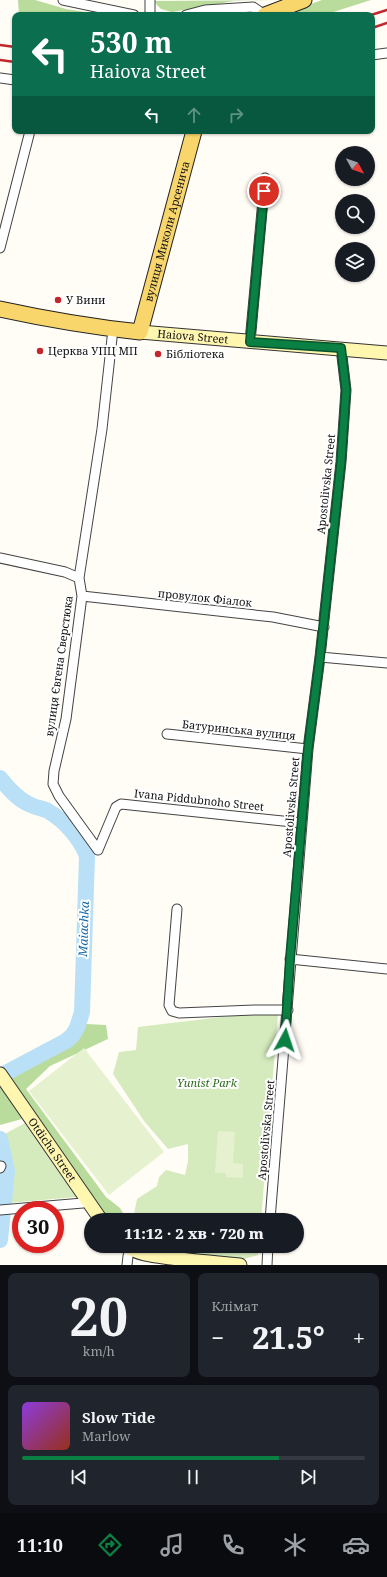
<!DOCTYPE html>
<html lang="uk">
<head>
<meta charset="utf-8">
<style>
	:root { --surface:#171b24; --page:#20242c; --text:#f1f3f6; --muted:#9ea1a6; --line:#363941; --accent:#0b8043 }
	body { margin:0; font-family:"Noto Serif",serif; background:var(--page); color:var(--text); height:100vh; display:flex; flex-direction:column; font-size:15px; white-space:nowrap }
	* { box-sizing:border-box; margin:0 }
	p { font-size:13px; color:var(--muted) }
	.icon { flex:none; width:22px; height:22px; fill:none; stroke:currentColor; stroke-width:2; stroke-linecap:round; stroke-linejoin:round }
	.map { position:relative; height:1265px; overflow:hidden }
	.panel { display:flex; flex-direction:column; gap:8px; padding:8px; background:#0d0f14; flex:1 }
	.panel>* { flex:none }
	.hud { position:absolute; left:12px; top:12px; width:363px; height:122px; border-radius:8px; box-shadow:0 1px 3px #0004; background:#0b6e4f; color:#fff; overflow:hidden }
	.needle { width:26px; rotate:130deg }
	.fabs { position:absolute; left:335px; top:146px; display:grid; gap:8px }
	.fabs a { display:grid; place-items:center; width:40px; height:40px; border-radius:50%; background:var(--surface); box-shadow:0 1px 3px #0004; font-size:20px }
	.speed { position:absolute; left:12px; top:1201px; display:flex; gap:8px; font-size:20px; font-weight:700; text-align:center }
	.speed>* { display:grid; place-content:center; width:52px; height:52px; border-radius:50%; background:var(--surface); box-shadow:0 1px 3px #0004; line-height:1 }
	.speed .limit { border:6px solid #d22; background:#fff; color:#111 }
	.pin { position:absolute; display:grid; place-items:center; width:34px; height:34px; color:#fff; margin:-17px; border:2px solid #fff; border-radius:50%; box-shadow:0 1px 4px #0007 }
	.me { position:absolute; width:44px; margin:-22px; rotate:5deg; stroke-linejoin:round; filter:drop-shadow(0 0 3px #0008) }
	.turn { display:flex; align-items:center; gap:14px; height:84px; padding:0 12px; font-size:18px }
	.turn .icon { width:52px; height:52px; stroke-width:2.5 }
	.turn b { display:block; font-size:28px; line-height:34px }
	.lanes { display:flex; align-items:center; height:38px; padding:0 12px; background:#0003; justify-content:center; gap:20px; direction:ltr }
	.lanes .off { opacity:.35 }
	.big { font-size:30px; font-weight:800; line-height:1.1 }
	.panel .card { flex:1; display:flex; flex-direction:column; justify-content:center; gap:6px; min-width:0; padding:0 14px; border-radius:8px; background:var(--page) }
	.panel .dial { align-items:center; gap:0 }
	.dial b { font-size:52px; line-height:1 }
	.song { display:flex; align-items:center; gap:12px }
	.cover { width:48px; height:48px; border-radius:6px; background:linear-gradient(135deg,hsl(270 70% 55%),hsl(10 70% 35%)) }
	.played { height:4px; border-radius:2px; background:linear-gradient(90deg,var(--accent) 75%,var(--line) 75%) }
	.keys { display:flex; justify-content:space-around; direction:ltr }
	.heat { display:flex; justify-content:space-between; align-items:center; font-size:22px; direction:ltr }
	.panel .tiles { flex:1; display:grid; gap:8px; grid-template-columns:1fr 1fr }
	.card:last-child { grid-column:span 2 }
	.trip { position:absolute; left:84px; top:1213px; width:220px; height:40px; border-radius:20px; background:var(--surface); box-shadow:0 1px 3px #0004; font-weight:800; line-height:40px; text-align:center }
	.tabs { display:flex; height:64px; justify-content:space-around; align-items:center; background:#090b0e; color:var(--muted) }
	.tabs .icon { width:28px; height:28px }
	.tabs .active { color:var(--accent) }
	.tabs b { font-size:18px; color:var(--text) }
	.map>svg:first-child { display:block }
</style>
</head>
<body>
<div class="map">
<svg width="387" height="1265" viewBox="0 0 387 1265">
	<rect width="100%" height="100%" fill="#fffdf5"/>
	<path fill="#d5ebbd" d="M278,1014L261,1220H160L134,1214L137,1199L157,1186L159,1177L166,1170L185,1175L188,1161V1144L168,1149L144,1121L113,1074L119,1052L136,1050L138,1027L230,1016Z
		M25,1123L76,1197L9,1203L12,1174L1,1136Z
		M149,1246H259L258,1255L238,1261L148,1251Z"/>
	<path fill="#b9dc9c" d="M18,0H35L66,9L104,15H19Z
		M278,0L234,1L172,12L161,9L156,4L155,1Z
		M322,0H371L324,15H280Z
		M86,1024L106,1025L108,1039L50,1066L26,1089L106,1197L120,1208L127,1220H105L10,1078L80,1033Z
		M1,1084L22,1119L0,1125V1085Z"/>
	<path fill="#e6f2cf" d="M84,1048L164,1152L109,1195L29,1091Z
		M218,1131L235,1132L233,1163L243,1164V1178L226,1177V1173H215Z"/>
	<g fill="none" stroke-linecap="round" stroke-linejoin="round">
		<path stroke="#b9e0f7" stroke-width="16" d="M0,778C8,788 18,800 31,805C36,808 43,808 48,811C65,821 80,838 87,856L82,1012L77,1028L72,1036L66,1041L0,1076
			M0,1139L7,1171L0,1240"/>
		<defs>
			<path id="street" d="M63,0L134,15
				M150,0V15
				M186,15L205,10L253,7L265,15
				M372,55L387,53
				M0,78L15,80
				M0,248L30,131
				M250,342L265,178
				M0,558L65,572L79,578
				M82,596L273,617L324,627
				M320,657L387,663
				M167,734L308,749
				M98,850L59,796L53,784L54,771L66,719L82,596L79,578L102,429L113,329
				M98,850L116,807L121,804L302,823
				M177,909L169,1005L172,1011L179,1013L254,1010H288
				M290,959L387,969
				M0,1168L1,1166
				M0,1210L83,1203L87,1201
				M270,1220L308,749L320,657L341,462L346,390L341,348
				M127,1265L128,1256L131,1249
				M267,1265L268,1246"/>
			<g id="secondary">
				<path id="s1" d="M140,332L387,353"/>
				<path id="s2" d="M0,1074L101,1220"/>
				<path d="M126,1246C139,1255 156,1256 171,1258C194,1261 217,1263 240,1265"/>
			</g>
			<g id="primary">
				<path d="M265,15L304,0"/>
				<path id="s3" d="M0,309C46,319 93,327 140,332L194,131"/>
			</g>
		</defs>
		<use href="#street" stroke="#444" stroke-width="11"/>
		<use href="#secondary" stroke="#333" stroke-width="15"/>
		<use href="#primary" stroke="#222" stroke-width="17"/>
		<use href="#street" stroke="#fff" stroke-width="9"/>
		<use href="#secondary" stroke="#fff6b0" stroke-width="13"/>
		<use href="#primary" stroke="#f9d66b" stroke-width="15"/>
		<path stroke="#c4262e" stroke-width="2.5" d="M371,15L387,10
			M372,28L387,23
			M0,45L15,47
			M0,60L15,62"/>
	</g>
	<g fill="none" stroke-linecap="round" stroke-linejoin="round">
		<defs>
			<path id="route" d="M264,191L250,342L341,348L346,390L341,462L320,657L308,749L290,959L285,1040"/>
		</defs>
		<use href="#route" stroke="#07532c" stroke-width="10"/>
		<use href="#route" stroke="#0b8043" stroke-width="7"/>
	</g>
	<g fill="#c4262e" stroke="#fff" stroke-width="1.5">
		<circle cx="58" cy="300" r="4"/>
		<circle cx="40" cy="351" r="4"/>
		<circle cx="158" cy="354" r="4"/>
	</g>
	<g text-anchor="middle" stroke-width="4" stroke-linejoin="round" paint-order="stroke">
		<g font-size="11" fill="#111" stroke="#fff">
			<text dy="4" stroke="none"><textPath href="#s3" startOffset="246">вулиця Миколи Арсенича</textPath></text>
			<text dy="4" stroke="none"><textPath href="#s1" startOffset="53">Haiova Street</textPath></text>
			<text transform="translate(326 484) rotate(-84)" y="4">Apostolivska Street</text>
			<text transform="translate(205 598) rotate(6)" y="4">провулок Фіалок</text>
			<text transform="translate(59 666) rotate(-82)" y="4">вулиця Євгена Сверстюка</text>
			<text transform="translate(239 730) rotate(6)" y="4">Батуринська вулиця</text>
			<text transform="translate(199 800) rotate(6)" y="4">Ivana Piddubnoho Street</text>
			<text transform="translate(291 807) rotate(-85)" y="4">Apostolivska Street</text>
			<text transform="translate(266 1130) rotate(-85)" y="4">Apostolivska Street</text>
			<text dy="4" stroke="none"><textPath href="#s2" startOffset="92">Otdicha Street</textPath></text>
		</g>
		<g font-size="11" fill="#111" stroke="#fff" text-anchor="start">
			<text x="66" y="304">У Вини</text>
			<text x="48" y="355">Церква УПЦ МП</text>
			<text x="166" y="358">Бібліотека</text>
		</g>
		<g font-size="11" font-style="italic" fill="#2f6b1f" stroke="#fff">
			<text x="207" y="1087">Yunist Park</text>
		</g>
		<g font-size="12" font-style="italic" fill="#1768a6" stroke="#fff">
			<text transform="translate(84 929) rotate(-88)" y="4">Maiachka</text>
		</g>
	</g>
</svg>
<div class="fabs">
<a><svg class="needle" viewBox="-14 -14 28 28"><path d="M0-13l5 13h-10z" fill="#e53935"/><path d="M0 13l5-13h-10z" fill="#9ea1a6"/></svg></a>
<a><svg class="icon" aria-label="search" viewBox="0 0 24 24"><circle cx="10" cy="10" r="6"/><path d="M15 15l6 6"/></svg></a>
<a><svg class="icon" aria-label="layers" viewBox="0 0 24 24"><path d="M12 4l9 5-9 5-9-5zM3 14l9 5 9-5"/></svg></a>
</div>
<div class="speed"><div class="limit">30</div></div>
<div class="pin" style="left:264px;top:191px;background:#d93025"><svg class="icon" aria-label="arrive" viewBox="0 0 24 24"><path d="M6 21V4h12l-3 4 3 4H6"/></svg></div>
<svg class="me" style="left:285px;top:1040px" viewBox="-20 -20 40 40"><path d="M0-17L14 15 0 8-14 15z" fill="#0b8043" stroke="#fff" stroke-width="4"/></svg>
<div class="trip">11:12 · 2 хв · 720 m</div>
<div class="hud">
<div class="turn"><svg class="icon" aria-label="left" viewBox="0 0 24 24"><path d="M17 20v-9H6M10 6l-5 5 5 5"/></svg><div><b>530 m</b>Haiova Street</div></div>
<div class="lanes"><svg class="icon" aria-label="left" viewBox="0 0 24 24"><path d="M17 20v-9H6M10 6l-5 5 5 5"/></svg><svg class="icon off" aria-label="ahead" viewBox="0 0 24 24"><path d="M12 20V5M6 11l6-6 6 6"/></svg><svg class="icon off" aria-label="right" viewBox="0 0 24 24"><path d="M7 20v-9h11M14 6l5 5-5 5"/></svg></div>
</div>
</div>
<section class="panel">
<div class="tiles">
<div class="card dial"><b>20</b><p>km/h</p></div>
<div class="card"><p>Клімат</p>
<div class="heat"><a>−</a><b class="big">21.5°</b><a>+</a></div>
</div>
<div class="card">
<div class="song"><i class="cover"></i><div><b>Slow Tide</b><p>Marlow</p></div></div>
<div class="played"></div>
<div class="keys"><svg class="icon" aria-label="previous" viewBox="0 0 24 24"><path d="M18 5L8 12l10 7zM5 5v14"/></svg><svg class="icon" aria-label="pause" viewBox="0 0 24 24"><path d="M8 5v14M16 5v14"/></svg><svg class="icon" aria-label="next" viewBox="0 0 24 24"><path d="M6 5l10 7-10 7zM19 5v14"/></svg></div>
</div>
</div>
</section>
<nav class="tabs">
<b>11:10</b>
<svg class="icon active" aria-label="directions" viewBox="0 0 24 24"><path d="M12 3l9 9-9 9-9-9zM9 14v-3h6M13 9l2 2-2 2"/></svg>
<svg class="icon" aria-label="music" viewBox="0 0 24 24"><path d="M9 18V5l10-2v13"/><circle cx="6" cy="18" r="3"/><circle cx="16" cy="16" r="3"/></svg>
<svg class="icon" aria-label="phone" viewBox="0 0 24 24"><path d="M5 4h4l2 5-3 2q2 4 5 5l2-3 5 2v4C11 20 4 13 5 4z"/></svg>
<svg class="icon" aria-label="climate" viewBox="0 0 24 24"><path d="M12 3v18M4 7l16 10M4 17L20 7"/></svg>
<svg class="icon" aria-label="car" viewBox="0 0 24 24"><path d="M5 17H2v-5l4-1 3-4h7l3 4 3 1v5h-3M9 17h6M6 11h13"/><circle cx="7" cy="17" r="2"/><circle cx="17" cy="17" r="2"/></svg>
</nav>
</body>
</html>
